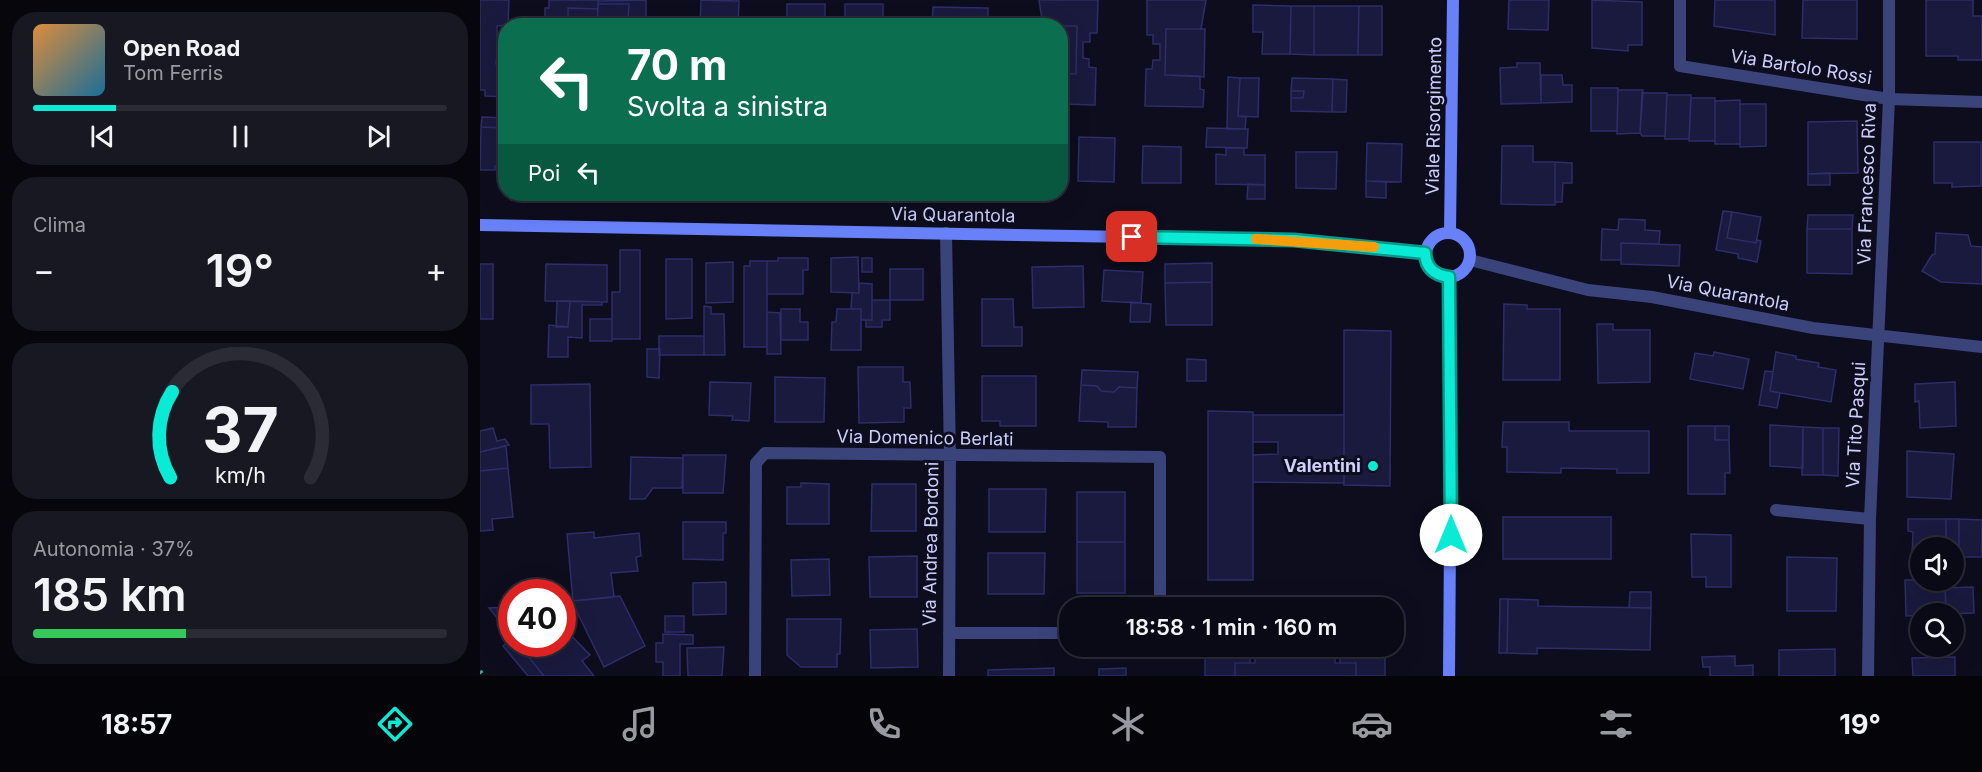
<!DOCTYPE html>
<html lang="it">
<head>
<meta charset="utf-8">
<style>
	:root { --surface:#0a0a16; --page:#181823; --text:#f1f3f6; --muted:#999aa1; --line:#2a2b35; --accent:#0aebd6 }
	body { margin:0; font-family:Inter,sans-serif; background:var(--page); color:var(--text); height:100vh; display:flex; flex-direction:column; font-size:22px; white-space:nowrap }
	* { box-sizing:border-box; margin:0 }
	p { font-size:20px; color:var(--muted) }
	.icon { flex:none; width:33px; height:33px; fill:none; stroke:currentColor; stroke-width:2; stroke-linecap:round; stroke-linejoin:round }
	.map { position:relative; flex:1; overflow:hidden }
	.side { display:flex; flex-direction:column; gap:12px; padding:12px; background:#06060c; width:480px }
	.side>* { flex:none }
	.top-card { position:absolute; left:18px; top:18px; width:570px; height:183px; border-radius:24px; box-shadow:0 6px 24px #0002,0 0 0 2px var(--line); background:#0b6e4f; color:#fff; overflow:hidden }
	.buttons { position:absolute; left:1430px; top:537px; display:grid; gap:12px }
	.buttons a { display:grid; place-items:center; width:54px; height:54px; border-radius:50%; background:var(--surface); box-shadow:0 6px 24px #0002,0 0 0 2px var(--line); font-size:30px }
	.speed { position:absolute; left:18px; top:579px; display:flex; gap:12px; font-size:30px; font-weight:700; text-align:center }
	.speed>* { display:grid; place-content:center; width:78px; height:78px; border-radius:50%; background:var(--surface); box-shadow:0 6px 24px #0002,0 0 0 2px var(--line); line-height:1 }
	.speed .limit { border:9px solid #d22; background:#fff; color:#111 }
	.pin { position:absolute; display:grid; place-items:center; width:51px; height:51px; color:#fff; margin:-26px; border-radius:12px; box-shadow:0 3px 9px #0006 }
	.me { position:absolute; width:66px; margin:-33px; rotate:0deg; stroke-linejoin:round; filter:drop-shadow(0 0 4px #0008) }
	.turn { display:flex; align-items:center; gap:21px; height:126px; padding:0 30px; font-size:27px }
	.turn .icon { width:78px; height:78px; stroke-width:2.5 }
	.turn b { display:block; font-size:42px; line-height:51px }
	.then { display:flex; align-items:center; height:57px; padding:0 30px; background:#0003; gap:12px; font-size:22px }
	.big { font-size:45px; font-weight:600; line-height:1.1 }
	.side .tile { flex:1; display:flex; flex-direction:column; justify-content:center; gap:9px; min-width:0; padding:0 21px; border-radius:24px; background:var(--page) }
	.side .dial { align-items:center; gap:0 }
	.dial svg { height:156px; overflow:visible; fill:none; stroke:var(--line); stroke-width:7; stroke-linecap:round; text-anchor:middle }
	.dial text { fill:var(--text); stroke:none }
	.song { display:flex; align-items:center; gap:18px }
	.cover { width:72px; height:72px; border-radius:9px; background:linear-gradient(135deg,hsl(30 70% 55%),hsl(200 70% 35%)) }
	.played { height:6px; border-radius:3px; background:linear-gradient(90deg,var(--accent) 20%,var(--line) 20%) }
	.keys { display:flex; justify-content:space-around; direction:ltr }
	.heat { display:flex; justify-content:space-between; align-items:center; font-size:33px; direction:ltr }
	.charge { height:9px; border-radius:4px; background:linear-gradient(90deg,#34c759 37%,var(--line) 0) }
	.trip { position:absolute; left:579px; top:597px; width:345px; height:60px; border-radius:24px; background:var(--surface); box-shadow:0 6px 24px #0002,0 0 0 2px var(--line); font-weight:600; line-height:60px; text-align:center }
	.menu { display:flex; height:96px; justify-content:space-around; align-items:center; background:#040409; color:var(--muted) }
	.menu .icon { width:42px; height:42px }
	.menu .current { color:var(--accent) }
	.menu b { font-size:27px; color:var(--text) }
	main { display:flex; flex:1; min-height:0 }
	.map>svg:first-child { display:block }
</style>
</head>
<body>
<main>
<section class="side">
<div class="tile">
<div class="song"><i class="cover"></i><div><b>Open Road</b><p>Tom Ferris</p></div></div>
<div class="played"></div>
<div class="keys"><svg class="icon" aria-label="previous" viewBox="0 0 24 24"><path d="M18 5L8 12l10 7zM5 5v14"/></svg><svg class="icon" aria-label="pause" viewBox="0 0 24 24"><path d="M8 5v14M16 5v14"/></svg><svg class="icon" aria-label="next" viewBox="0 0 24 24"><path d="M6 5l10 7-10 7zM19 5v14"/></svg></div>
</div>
<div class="tile"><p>Clima</p>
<div class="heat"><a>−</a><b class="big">19°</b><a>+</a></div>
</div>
<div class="tile dial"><svg viewBox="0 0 100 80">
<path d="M14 69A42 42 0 1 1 86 69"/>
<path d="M14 69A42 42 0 0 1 15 25" stroke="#0aebd6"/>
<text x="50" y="56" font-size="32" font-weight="700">37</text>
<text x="50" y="72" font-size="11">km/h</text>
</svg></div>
<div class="tile"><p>Autonomia · 37%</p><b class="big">185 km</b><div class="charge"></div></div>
</section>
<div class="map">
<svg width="1502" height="676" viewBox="0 0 1502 676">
	<rect width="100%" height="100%" fill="#0d0d1e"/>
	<path fill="#1a1a3e" stroke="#2d2d69" stroke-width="1.5" d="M0,0H29L28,25L17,26V36H25V54L17,53L16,64H26V97L5,96V90H0Z
		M69,0H118V9L88,8V26H65V8H69Z
		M166,0V26H156V21L148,20L149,4H118V1Z
		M221,0L259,1L258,26H220Z
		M559,0H618L617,33H610V42H603V58L609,59V67L616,68L615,105L580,104V73L596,74L597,26H563Z
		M667,0H726L721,29H686L685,75L720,76V89L724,90L723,107L665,106L666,69H672L673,60H680V44H673V35H667Z
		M1029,0H1069L1068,30L1028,29Z
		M1112,0L1162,2V45H1148V51L1112,48Z
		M1235,0H1295V35L1234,26Z
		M1323,0H1377V39L1322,38Z
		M1446,0H1493V16H1502V60H1478V56H1446Z
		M118,4H149L148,20L156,21V26H117Z
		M307,4H345V26H307Z
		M365,4H403V26H365Z
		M773,5L811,6L810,54H782L783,32H773Z
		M811,6H834V55L810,54Z
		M834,6H879L878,55H834Z
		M879,6H902V55H878Z
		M453,7L508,8V23L511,26H452Z
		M88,8L118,9L117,26H88Z
		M580,26H597L596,74L580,73Z
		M686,29H725L724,77L685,75Z
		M1037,63H1060L1061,103L1021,104L1020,68L1037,67Z
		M1061,75H1082L1083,85H1092V102L1061,103Z
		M748,77L760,78L758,116L766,117L765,129H747Z
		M760,78H779L778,117L758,116Z
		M812,78L853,79L852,112L811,111V98H823L824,91H811Z
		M853,79L867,80L866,112H852Z
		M1111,88H1138L1137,131H1111Z
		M1138,90H1163L1160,133L1137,134Z
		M811,91H824L823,98H811Z
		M1162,93H1187L1185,136H1162L1160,133Z
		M1187,95H1211L1209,139H1185Z
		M1211,98H1235V141H1209Z
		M1260,100V144H1235V101Z
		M1260,104H1286V146L1260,147Z
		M2,117L26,118V125L24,128L1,127Z
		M1377,121L1378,173L1328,174V122Z
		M1,127L26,128V167L15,166V170H0Z
		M727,128L768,129L767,148L726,147Z
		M599,137L635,138L634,182L598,181Z
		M1454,142H1501V186L1472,187V183H1454Z
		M887,143L922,144L921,182L886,181Z
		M663,146L701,147V183H662Z
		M1022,146H1053V162H1075V205L1021,204Z
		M746,148H764V155H785V185L736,184V154L746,155Z
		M816,152H857L856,189L816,188Z
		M1075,162L1092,163V183H1083L1082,202H1075Z
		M1350,173V185H1328V174Z
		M886,181L906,182V198L886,197Z
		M768,184L785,185V199H767Z
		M1243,211L1252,212L1247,238L1276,243L1277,240L1281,241L1277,262L1258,258V254L1236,250Z
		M1252,212L1281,217L1276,243L1247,238Z
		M1328,215H1373L1372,229H1327Z
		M1139,219L1165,220V230L1180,231L1179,244L1141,243V260H1121L1122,229L1138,230Z
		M1327,229H1372V274L1327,273Z
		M1456,233L1488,235L1491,246L1502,247V284L1461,282L1442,271L1452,255L1455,254Z
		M1141,243L1200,245L1199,266L1141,264Z
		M140,250H160V339H132V292H140Z
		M378,257L379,293L351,292V258Z
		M298,258H328V270H323V294H287V261H298Z
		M382,258H392V272H382Z
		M186,259H212V318L186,319Z
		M270,261H287V347H264V266H270Z
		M253,262V302L226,303V263Z
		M732,263V282L685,283V264Z
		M0,264H13V319H0Z
		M66,264L127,265V302L65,301Z
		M603,266L604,307L553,308L552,267Z
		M410,269H443V300H410Z
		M624,270L663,272L661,303L622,301Z
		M732,282V325H686L685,283Z
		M379,283L392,284V320H381V309H371L372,293H379Z
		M502,299H533L534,327H542V346H502Z
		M392,300H410V320H402V327H386V320H392Z
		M77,301H90L88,327H76Z
		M90,301L122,302V305H102V338L88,337V357H68L69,325L88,327Z
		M651,302L671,304L670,322H650Z
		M1024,304L1047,305V309H1080V380H1023Z
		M224,306L231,307V314H244L245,355H224Z
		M301,309H320V322H328V340H301Z
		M357,309H381V350H351L352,322H356Z
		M287,312L300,313L301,354H287Z
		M110,319H132V341H110Z
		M1117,324H1133V330H1170V382L1118,383Z
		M864,330L911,331L910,486L864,485Z
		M179,336H224V355H179Z
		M167,349H180L179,378L167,377Z
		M1234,352L1269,359L1263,389L1210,379L1215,353L1233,356Z
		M1296,352L1316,356V359L1339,363L1338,367L1356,370L1351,402L1290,391Z
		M707,359L726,360V381H707Z
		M378,367H423V382H430L431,408H424V422L379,423Z
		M602,370L658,372L657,388L639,387L634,392L621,391L617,386L601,385Z
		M1285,371L1293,372L1290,391L1300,393L1297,408L1279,405Z
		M502,376H556V426H520V421H502Z
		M295,377L345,378L344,422H295Z
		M230,382L271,383L269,421L252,420L253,416L229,415Z
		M1475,382L1476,426L1440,428L1439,401L1435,402V384Z
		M110,384L111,467L70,468L69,424H51V385Z
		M601,385L617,386L621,391L634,392L639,387L657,388L656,427H628V422L599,421Z
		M728,411L773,412V580H728Z
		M773,415H864V483L773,482V455L798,454V442H773Z
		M1023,422H1089V431H1169V473H1137V469L1081,468V473L1027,472V447H1022Z
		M1290,425L1323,427V468L1290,466Z
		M1208,426H1235V440H1249L1250,473H1245V494H1208Z
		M1235,426H1249V440H1235Z
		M1323,427L1343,428V475H1322Z
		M13,428L17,441L25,439L29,445L0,452V431Z
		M1343,428H1359L1358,476L1343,475Z
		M26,446L28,468L0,471V452Z
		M1427,451L1474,454L1471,499L1427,497Z
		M203,455H246L243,493H203Z
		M151,457L203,458L202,488H173L165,499H150Z
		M28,468L33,517L12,519L13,530L0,531V471Z
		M321,483L349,484V524H307V487H321Z
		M392,484H436V531H391Z
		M509,489H566L565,532H509Z
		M597,492H645V542H597Z
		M1023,517H1131V559H1023Z
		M1428,519H1466V548H1440V556H1432L1433,532L1428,531Z
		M1466,519H1479V557H1473V548H1466Z
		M1479,519L1502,520V557H1479Z
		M203,522H246V533H243V560L203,559Z
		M114,532V538L159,533L161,556L156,557L158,571L131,573L134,597L93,601L87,534Z
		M1211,534L1251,535V587H1226V577H1212Z
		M597,542H645V593H597Z
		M508,553H565L564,594H508Z
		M437,556V597H390L389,557Z
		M1307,557L1357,558L1356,611H1307Z
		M349,559L350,595L312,596L311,560Z
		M1425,580H1465L1466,614L1426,616Z
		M246,582V614L213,615V583Z
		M1493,587L1494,613L1466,614L1465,588Z
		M1150,592H1171V608H1149Z
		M140,596L165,646L124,667L97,612L82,611V602Z
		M1020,599H1028L1027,653H1019Z
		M1028,599L1058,600V606L1171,608L1170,650L1057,648V654L1027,653Z
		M32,607V636L9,608Z
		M185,616H204V632H185Z
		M307,619H361L360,654H357V667H321L307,655Z
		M83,627L110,655L102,661L114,676H64L38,644H82Z
		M437,629L438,667L391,668L390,630Z
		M183,634L213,635V644H200V676H183V662H176V643H183Z
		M32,639V644H38L64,676H48L23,646Z
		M725,646H770V663H755V676H725Z
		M860,646H905V676H876V663H860Z
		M244,647L242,676H208L207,648Z
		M1355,649V676H1299V650Z
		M1255,656V666L1273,665V676H1230V667H1223L1222,657Z
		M775,657H855V663H876V676H755V663H775Z
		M1475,657V676H1433L1432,658Z
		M574,668V676H508V670Z
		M646,668V676H619V669Z"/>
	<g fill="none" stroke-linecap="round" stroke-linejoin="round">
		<path stroke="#33ab8c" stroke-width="4" stroke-dasharray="3 4.5" stroke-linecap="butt" d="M0,671L4,676"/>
		<path stroke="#3a447b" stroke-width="12" d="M1200,0V66L1409,99L1502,102
			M466,233L470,457L469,676
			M990,260L1108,290L1172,297L1333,328L1502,347
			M1296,510L1390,519
			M469,633H590
			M275,676L276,463L285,453L680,457V608
			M1388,676L1390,519L1409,99V0"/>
		<path stroke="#6880f8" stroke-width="12" d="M0,225L814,240L945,253
			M970,232L973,0
			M946 255a22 22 0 1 1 44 0a22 22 0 1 1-44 0Z
			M969,277L971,406L969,676"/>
	</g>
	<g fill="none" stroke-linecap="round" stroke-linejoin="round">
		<defs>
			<path id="route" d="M652,237L814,240L945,253C946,268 954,275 969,277L971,535"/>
		</defs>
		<use href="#route" stroke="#06998b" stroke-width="15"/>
		<use href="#route" stroke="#0aebd6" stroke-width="10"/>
		<path stroke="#f59e0b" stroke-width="10" d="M776,239L894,247"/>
	</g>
	<circle fill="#0aebd6" stroke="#0d0d1e" stroke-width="2" cx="893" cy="466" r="6"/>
	<g text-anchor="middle" stroke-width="6" stroke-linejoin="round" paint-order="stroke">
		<g font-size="18" fill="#cdd0fd" stroke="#0d0d1e">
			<text transform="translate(1321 67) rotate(9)" y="6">Via Bartolo Rossi</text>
			<text transform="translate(954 116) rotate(-89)" y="6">Viale Risorgimento</text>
			<text transform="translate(1387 184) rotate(-88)" y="6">Via Francesco Riva</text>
			<text transform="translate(473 215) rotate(1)" y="6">Via Quarantola</text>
			<text transform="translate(1248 293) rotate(11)" y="6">Via Quarantola</text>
			<text transform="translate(1376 425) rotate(-87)" y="6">Via Tito Pasqui</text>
			<text transform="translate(445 438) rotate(1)" y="6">Via Domenico Berlati</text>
			<text transform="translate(451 544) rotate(-89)" y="6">Via Andrea Bordoni</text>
		</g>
		<g font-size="18" font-weight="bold" fill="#cdd0fd" stroke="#0d0d1e" text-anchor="end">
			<text x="881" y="472">Valentini</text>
		</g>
	</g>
</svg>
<div class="buttons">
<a><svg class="icon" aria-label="sound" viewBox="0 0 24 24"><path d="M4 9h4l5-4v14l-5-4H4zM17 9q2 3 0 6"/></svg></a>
<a><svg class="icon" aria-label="search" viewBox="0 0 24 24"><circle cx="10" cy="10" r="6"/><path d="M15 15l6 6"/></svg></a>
</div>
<div class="speed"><div class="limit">40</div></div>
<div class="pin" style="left:652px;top:237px;background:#d93025"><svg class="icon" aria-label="arrive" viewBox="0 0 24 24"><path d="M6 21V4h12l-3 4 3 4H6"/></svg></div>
<svg class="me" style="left:971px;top:535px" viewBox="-20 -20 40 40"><circle r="19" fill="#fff"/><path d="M0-13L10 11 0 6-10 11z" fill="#0aebd6"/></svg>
<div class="trip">18:58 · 1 min · 160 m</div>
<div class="top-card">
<div class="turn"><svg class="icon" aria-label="left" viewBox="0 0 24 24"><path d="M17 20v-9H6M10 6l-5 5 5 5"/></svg><div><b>70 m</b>Svolta a sinistra</div></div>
<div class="then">Poi<svg class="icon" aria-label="left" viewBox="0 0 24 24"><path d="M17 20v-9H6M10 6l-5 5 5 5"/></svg></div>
</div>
</div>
</main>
<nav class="menu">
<b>18:57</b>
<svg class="icon current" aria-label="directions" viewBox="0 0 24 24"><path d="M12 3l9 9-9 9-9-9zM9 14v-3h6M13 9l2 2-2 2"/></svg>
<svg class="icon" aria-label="music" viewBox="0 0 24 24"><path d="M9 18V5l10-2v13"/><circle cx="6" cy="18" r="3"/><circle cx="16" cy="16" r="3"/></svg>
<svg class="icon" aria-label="phone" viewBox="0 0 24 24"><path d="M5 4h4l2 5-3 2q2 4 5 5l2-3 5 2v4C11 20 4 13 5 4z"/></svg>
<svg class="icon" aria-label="climate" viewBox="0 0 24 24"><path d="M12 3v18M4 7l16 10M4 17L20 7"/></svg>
<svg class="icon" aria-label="car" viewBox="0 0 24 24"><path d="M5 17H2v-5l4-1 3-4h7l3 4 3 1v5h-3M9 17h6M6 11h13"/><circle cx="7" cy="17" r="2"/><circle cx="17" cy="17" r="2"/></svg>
<svg class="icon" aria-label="filters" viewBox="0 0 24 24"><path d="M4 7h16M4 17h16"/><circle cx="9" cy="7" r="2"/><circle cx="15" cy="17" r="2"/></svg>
<b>19°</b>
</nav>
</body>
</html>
